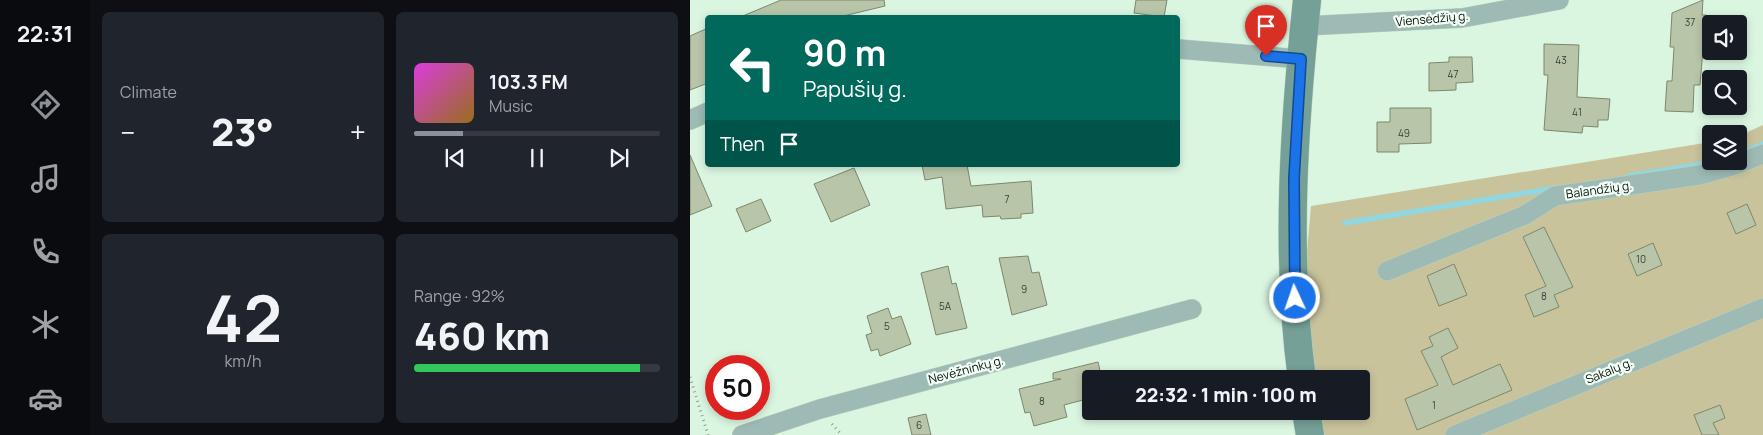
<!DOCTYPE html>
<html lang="en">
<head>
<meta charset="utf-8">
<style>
	:root { --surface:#171b24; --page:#20242c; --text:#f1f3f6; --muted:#9ea1a6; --line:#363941; --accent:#8c9099 }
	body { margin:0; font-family:Manrope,sans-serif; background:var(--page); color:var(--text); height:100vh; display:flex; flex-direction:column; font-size:19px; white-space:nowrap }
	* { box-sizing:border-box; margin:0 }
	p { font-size:16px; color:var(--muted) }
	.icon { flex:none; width:28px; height:28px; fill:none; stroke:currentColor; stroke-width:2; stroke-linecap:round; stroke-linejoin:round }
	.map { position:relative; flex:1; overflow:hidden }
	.sheet { display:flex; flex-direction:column; gap:12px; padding:12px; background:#0d0f14; width:600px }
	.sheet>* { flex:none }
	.guide { position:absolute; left:15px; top:15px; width:475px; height:152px; border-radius:5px; box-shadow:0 2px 8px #0003; background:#00695c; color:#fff; overflow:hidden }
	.fabs { position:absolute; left:1012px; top:15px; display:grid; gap:10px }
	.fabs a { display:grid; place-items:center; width:45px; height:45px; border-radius:5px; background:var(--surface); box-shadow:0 2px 8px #0003; font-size:25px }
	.speed { position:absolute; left:15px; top:355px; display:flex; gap:10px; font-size:25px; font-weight:700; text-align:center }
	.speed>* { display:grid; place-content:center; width:65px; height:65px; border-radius:50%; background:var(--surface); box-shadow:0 2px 8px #0003; line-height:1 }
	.speed .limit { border:8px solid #d22; background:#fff; color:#111 }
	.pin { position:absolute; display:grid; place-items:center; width:42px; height:42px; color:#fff; margin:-51px -21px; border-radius:50% 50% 50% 0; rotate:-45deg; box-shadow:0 0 5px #0007 }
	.pin .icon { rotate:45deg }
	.me { position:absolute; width:55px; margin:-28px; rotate:357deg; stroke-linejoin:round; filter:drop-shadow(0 0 4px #0008) }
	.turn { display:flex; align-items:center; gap:18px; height:105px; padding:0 15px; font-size:22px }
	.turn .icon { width:65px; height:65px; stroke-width:2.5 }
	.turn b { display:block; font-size:35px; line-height:42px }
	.then { display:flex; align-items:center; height:48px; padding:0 15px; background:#0003; gap:10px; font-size:19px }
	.big { font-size:38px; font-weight:800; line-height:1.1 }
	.sheet .card { flex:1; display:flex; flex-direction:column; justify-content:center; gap:8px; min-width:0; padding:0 18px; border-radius:8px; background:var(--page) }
	.sheet .dial { align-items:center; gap:0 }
	.dial b { font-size:65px; line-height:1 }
	.song { display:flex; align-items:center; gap:15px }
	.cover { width:60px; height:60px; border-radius:8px; background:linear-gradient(135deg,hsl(300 70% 55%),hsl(40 70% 35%)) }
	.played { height:5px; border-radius:2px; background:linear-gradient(90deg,var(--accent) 20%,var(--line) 20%) }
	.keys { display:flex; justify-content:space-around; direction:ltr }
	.heat { display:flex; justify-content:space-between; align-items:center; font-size:28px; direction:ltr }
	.charge { height:8px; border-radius:4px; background:linear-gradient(90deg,#34c759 92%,var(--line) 0) }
	.sheet .tiles { flex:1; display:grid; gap:12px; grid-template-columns:repeat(2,1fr) }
	.trip { position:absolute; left:392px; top:370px; width:288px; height:50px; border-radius:5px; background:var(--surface); box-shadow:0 2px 8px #0003; font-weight:800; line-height:50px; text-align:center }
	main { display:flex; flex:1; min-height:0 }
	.tab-bar { display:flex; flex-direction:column; width:90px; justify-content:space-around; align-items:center; background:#090b0e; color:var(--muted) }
	.tab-bar .icon { width:35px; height:35px }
	.tab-bar .on { color:var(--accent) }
	.tab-bar b { font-size:22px; color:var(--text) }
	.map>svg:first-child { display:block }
</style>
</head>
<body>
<main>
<nav class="tab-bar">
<b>22:31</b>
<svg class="icon on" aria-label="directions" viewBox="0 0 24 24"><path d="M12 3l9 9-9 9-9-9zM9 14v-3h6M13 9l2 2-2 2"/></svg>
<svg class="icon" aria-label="music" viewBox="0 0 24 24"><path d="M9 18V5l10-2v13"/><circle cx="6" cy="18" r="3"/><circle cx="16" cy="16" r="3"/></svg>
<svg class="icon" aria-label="phone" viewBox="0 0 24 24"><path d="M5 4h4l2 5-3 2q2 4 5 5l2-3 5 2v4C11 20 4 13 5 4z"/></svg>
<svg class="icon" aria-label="climate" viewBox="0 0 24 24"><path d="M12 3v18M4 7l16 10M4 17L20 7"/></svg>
<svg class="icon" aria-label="car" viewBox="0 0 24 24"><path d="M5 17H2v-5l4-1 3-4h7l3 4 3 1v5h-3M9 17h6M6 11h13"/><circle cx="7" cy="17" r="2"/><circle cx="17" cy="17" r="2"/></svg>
</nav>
<section class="sheet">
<div class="tiles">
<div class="card"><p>Climate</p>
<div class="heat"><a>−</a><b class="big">23°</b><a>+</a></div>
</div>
<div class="card">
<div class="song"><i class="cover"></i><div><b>103.3 FM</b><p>Music</p></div></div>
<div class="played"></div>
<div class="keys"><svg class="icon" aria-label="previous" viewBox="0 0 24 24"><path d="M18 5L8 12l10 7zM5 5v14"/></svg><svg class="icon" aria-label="pause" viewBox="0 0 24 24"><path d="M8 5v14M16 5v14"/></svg><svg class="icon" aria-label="next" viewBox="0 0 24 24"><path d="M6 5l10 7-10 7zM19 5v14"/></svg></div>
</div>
<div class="card dial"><b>42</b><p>km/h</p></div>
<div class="card"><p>Range · 92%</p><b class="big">460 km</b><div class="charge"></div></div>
</div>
</section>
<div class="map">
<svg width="1073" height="435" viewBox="0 0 1073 435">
	<rect width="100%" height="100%" fill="#daf6e1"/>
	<path fill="#c9c39c" d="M1073,125V435H631L628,411H671V379H624L615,274L621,206L1021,142V161H1049V136Z"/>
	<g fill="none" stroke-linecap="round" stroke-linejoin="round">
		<path stroke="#90d7e0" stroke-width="5.5" d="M1053,152L1073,144
			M938,176L1025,162
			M655,223L865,188"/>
	</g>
	<path fill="#b9c5a9" stroke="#7c876d" d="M91,0H194L195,6L145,18H48Z
		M446,0H477L474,17L444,13Z
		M1013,0L1012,15H1016L1010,85H1004L1003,112L975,111L977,81H982L984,47H980L982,13Z
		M18,28V83L0,90V36Z
		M854,44L889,45L887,97L920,99L918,120H908V127L893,126L892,133L854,130L858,75H854Z
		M759,57H782L783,82L766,83V90L739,91V63L759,62Z
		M700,108H741V143L709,144V152H687V122H700Z
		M0,155L22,206L0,215Z
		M232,165H277L281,186L341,181L343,213L331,214V218L311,219L310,216L293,217L292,205L256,209L252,177L235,180Z
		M164,168L180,205L141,222L124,184Z
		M71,199L81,221L56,232L46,209Z
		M1057,204L1066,225L1046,234L1037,213Z
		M854,227L883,287L864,295L869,307L844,317L835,295L856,286L833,237Z
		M963,243L972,265L947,276L938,254Z
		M338,256L342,273L349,272L357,305L322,315L309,258Z
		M764,264L777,295L749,306L737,276Z
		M258,266L262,284L266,283L277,328L246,335L231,273Z
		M198,308L202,319L211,316L221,344L190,356L188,349L181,351L176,335L182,333L177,316Z
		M758,328L768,348L751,357L763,385L810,364L822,390L727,430L715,399L748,385L731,351L743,346L739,337Z
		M408,362L412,379H401V412L396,413L393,400L374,405L377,417L344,426L340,412L335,413L329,389L371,379H363V373Z
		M1030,405L1035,418L1023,423L1029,435H1012L1004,415Z
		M236,414L241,435H222L218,418Z"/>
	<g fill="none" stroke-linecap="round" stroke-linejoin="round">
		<defs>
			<path id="minor" d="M614,26L772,18L869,0
				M488,49L611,59
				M0,120L18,112
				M697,271L835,215L865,196L1010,175L1042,166L1073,154
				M52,435L130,409L502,309
				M765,435L1073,308"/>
			<path id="secondary" d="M612,379C595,254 604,124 617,0
				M616,411L620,435"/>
		</defs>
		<use href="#minor" stroke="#b9d2bf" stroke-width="20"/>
		<use href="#secondary" stroke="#b9d2bf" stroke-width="29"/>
		<path stroke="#8ba090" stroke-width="3" stroke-dasharray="1 4" stroke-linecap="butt" d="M0,377L18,435
			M142,424L152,435"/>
		<use href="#minor" stroke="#9ebab4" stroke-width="19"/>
		<use href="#secondary" stroke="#75a097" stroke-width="28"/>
	</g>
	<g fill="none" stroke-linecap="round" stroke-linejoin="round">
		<defs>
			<path id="route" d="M576,56L611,59L604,178L605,298"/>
		</defs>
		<use href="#route" stroke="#114b97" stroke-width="12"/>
		<use href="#route" stroke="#1a73e8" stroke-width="9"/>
	</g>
	<g text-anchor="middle" stroke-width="4.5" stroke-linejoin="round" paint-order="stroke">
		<g font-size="10" fill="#364034">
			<text x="1000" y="26">37</text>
			<text x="871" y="64">43</text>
			<text x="763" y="78">47</text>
			<text x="887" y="116">41</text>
			<text x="714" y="137">49</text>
			<text x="317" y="203">7</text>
			<text x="951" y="263">10</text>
			<text x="334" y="293">9</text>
			<text x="854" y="300">8</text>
			<text x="255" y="310">5A</text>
			<text x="197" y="330">5</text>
			<text x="352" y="405">8</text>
			<text x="744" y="409">1</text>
			<text x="229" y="429">6</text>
		</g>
		<g font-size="12" fill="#0a140d" stroke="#f3fff6">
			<text transform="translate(742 19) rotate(-5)" y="4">Viensėdžių g.</text>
			<text transform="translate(909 190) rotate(-8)" y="4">Balandžių g.</text>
			<text transform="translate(276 370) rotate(-15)" y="4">Nevėžninkų g.</text>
			<text transform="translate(919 371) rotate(-22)" y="4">Sakalų g.</text>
		</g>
	</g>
</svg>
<div class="fabs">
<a><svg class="icon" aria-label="sound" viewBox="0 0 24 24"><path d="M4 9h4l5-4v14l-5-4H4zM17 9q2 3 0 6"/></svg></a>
<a><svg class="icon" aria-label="search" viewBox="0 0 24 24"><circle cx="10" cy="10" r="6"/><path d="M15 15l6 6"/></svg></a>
<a><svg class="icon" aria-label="layers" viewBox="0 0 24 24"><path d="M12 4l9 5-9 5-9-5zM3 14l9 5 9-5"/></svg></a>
</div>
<div class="speed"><div class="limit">50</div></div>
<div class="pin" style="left:576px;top:56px;background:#d93025"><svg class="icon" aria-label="arrive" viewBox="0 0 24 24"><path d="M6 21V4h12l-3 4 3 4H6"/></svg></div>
<svg class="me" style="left:605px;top:298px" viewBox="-20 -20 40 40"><circle r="17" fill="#1a73e8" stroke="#fff" stroke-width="3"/><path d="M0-11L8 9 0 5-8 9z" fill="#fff"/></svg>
<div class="trip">22:32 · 1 min · 100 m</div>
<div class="guide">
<div class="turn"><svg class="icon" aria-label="left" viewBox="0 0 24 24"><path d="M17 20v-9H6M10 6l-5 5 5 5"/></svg><div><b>90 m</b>Papušių g.</div></div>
<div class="then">Then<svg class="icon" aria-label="arrive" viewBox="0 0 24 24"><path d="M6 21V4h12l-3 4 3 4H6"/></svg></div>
</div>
</div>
</main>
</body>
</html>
